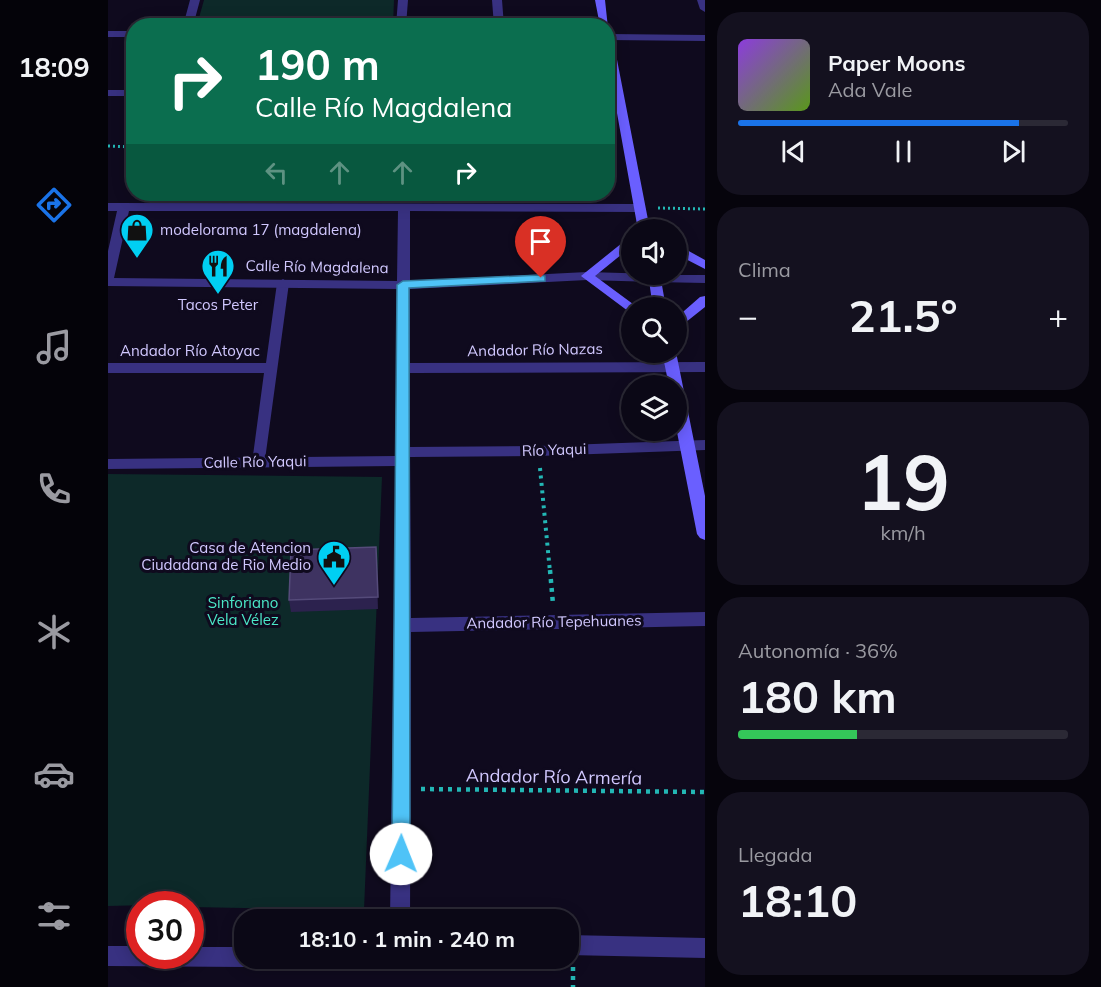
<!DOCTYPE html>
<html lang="es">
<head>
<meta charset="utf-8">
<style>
	:root { --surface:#0b0816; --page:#14111f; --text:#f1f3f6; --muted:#9a9aa1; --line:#2b2935; --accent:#1a73e8 }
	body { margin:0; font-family:Mulish,sans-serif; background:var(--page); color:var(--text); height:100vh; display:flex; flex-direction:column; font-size:22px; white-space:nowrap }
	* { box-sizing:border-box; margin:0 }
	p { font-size:20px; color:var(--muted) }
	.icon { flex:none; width:33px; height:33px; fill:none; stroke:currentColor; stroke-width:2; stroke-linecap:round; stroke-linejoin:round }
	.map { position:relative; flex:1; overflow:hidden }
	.sheet { display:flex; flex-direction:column; gap:12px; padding:12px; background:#06040c; width:396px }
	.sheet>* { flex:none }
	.guide { position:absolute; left:18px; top:18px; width:489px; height:183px; border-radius:24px; box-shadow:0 3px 15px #0003,0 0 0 2px var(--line); background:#0b6e4f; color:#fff; overflow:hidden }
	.fabs { position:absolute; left:513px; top:219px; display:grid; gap:12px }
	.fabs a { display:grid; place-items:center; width:66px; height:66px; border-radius:50%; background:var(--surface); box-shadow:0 3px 15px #0003,0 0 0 2px var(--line); font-size:30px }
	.speed { position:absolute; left:18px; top:891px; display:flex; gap:12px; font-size:30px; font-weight:700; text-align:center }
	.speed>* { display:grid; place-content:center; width:78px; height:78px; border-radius:50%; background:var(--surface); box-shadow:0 3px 15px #0003,0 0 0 2px var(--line); line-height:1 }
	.speed .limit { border:9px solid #d22; background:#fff; color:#111 }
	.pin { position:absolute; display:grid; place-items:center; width:51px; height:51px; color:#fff; margin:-62px -26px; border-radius:50% 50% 50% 0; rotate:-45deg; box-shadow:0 0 6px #0007 }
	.pin .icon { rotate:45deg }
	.me { position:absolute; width:66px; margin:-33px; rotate:1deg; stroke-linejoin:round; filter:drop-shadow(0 0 4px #0008) }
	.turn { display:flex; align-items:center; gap:21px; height:126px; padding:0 30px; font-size:27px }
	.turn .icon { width:78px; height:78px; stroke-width:2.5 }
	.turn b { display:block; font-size:42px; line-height:51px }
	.lanes { display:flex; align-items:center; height:57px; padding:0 30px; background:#0003; justify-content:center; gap:30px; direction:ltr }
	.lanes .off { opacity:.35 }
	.big { font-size:45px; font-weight:700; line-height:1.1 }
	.sheet .widget { flex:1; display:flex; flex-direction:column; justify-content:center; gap:9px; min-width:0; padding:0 21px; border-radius:24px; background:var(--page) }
	.sheet .dial { align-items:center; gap:0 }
	.dial b { font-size:78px; line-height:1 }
	.song { display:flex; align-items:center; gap:18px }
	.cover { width:72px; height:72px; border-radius:9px; background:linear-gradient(135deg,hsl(270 70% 55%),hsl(90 70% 35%)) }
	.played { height:6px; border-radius:3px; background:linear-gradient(90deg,var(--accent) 85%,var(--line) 85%) }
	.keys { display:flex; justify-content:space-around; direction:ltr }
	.heat { display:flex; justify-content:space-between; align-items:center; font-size:33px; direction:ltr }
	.charge { height:9px; border-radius:4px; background:linear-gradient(90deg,#34c759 36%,var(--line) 0) }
	.trip { position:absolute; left:126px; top:909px; width:345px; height:60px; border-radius:24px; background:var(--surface); box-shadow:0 3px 15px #0003,0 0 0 2px var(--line); font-weight:700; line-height:60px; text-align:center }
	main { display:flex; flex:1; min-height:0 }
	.tab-bar { display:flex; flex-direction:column; width:108px; justify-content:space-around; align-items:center; background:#040309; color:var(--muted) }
	.tab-bar .icon { width:42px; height:42px }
	.tab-bar .on { color:var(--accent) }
	.tab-bar b { font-size:27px; color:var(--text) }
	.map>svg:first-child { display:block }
</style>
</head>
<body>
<main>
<nav class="tab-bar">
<b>18:09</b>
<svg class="icon on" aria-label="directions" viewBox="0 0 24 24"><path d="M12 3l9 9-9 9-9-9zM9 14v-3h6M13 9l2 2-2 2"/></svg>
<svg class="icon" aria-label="music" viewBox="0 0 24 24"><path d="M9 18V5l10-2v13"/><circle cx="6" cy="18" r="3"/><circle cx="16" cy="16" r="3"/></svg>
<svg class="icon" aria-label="phone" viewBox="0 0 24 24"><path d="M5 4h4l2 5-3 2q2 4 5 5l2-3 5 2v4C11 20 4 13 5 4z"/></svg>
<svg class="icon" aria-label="climate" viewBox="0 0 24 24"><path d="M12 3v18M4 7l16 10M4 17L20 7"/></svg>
<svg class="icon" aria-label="car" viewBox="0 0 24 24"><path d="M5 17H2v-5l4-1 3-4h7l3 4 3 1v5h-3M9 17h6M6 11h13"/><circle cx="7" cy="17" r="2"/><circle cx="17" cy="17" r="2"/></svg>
<svg class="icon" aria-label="filters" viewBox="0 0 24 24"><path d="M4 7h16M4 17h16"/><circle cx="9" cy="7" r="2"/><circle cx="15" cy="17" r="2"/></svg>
</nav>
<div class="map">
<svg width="597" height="987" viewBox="0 0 597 987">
	<rect width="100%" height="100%" fill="#0f0a1e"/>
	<path fill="#0d2929" d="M96,0H286L285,25H89Z
		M0,474L274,477L256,910L83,907L82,904L0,906Z"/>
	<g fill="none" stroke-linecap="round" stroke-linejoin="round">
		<path stroke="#23b7b5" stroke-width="3" stroke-dasharray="2 3" stroke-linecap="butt" d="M0,146L26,147
			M550,208L597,209"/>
		<path stroke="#23b7b5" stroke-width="4" stroke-dasharray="3 4.5" stroke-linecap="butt" d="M432,468L442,572"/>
		<path stroke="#23b7b5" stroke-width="4.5" stroke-dasharray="4 5" stroke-linecap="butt" d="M442,570L445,604
			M313,789L597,792
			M465,967V987"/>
		<path fill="#383181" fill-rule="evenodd" d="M175,279L181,283L156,467H146L144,463L156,373H0V363H158L169,283Z"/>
		<path fill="#383181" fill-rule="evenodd" d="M82,0H92L85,26H75Z
			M290,0H300L298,26H288Z
			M384,0H394L396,26H386Z
			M589,0H597V12L592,9Z
			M0,31H26V37H0Z
			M500,34L597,35V41L500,40Z
			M0,90H26V96H0Z
			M0,203L531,204L537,208L531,212L302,211V281L479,272L549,274L553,278L547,282L479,280L302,289V363L597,362V372L302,373V447L430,446L597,440V450L430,456L302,457L303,618L597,612V626L303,632L302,920H282L288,466L0,469V459L288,456L289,289L0,286V251L9,211H0ZM21,211H290L289,281L6,278Z
			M460,935L597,938V958L460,955Z
			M0,946H32V956H82V947H136V958H145L143,964L136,967L0,966Z"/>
		<path fill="#383181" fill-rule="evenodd" d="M543,275H597V283L547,282L541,278Z"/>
		<path fill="#6a5fff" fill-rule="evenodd" d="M487,0H497L500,28V26H492Z
			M500,36L505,39L542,230H530L500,63Z
			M524,235V246L487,276L529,307L524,308V314L473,276Z
			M568,244L597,260V269L568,254Z
			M540,274H552L558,308H545Z
			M597,296V307L568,330V318L592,297Z
			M554,352H568L597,496V540L592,538L589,534L568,427V386H561Z"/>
	</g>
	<path fill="#2c224e" d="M268,547L270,609L183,612L181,600Z"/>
	<path fill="#3e3361" stroke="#554b7a" stroke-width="1.5" d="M268,547L270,597L181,600L183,550Z"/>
	<path fill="#4fc3f7" stroke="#337fa1" stroke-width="1.5" d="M433,275L437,276V281L301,288L302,854L299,860L293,862L287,860L284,854L289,285L295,281Z"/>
	<defs>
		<symbol id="shop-pin" viewBox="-11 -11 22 30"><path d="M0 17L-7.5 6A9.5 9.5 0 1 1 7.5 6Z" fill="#00cff3" stroke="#0f0a1e"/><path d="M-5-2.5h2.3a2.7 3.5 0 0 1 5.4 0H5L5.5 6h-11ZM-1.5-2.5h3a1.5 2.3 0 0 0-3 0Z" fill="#111"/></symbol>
		<symbol id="restaurant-pin" viewBox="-11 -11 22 30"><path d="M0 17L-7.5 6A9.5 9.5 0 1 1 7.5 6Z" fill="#00cff3" stroke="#0f0a1e"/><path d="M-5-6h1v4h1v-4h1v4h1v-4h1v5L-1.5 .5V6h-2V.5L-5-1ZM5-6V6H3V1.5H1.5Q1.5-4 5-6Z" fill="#111"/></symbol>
		<symbol id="civic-pin" viewBox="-11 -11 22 30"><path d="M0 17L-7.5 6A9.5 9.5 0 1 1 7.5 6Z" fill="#00cff3" stroke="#0f0a1e"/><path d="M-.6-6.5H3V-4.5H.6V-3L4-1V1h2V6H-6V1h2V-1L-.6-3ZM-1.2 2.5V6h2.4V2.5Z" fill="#111"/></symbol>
	</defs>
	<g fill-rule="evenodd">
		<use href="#shop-pin" x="10" y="211" width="38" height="52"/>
		<use href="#restaurant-pin" x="91" y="247" width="38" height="52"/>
		<use href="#civic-pin" x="207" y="538" width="38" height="52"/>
	</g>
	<g text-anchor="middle" stroke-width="6" stroke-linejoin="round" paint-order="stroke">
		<g font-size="15" fill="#d1c8ff" stroke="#0f0a1e" text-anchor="start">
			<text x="52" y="235">modelorama 17 (magdalena)</text>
			<text x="110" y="310" text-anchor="middle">Tacos Peter</text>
			<text x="203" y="553" text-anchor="end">Casa de Atencion<tspan x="203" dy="17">Ciudadana de Rio Medio</tspan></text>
		</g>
		<g font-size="15" fill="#d1c8ff" stroke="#0f0a1e">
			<text transform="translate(209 267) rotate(1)" y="5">Calle Río Magdalena</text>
			<text transform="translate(427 350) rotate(-1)" y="5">Andador Río Nazas</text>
			<text x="82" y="356">Andador Río Atoyac</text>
			<text transform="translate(446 450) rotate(-2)" y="5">Río Yaqui</text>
			<text transform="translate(147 462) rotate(-1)" y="5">Calle Río Yaqui</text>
			<text transform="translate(446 622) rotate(-1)" y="5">Andador Río Tepehuanes</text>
		</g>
		<g font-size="15" fill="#4be8c8" stroke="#0f0a1e">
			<text x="135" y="608">Sinforiano<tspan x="135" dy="17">Vela Vélez</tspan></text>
		</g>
		<g font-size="18" fill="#d1c8ff" stroke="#0f0a1e">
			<text transform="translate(446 777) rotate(1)" y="6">Andador Río Armería</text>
		</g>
	</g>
</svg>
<div class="fabs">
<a><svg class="icon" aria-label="sound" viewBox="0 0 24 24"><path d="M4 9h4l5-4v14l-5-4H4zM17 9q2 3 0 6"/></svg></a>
<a><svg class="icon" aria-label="search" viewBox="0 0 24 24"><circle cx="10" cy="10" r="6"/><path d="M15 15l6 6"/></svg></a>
<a><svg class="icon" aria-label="layers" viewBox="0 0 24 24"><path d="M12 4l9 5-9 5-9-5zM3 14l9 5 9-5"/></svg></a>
</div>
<div class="speed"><div class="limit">30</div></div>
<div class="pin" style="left:433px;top:278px;background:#d93025"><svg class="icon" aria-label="arrive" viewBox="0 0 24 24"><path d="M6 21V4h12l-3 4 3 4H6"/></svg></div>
<svg class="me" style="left:293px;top:854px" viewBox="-20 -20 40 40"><circle r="19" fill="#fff"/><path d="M0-13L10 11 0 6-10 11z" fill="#4fc3f7"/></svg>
<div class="trip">18:10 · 1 min · 240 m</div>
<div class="guide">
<div class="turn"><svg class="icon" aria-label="right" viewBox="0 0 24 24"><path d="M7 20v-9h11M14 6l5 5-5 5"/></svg><div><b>190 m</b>Calle Río Magdalena</div></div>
<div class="lanes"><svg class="icon off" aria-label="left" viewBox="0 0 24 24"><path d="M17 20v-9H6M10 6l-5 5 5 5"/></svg><svg class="icon off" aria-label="ahead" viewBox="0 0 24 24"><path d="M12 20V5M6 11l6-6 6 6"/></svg><svg class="icon off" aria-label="ahead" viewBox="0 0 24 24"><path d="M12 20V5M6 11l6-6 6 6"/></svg><svg class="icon" aria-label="right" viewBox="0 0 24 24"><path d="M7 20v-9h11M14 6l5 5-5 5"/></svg></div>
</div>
</div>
<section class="sheet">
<div class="widget">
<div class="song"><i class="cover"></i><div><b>Paper Moons</b><p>Ada Vale</p></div></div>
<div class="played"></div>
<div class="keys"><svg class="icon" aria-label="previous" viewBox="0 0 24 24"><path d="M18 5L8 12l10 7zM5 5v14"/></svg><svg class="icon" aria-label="pause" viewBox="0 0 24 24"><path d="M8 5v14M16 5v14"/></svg><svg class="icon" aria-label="next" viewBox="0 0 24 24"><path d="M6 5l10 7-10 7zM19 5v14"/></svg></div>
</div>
<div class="widget"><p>Clima</p>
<div class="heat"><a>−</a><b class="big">21.5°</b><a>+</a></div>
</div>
<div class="widget dial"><b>19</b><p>km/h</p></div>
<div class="widget"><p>Autonomía · 36%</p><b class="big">180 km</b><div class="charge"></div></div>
<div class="widget"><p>Llegada</p><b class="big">18:10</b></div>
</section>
</main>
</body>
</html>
